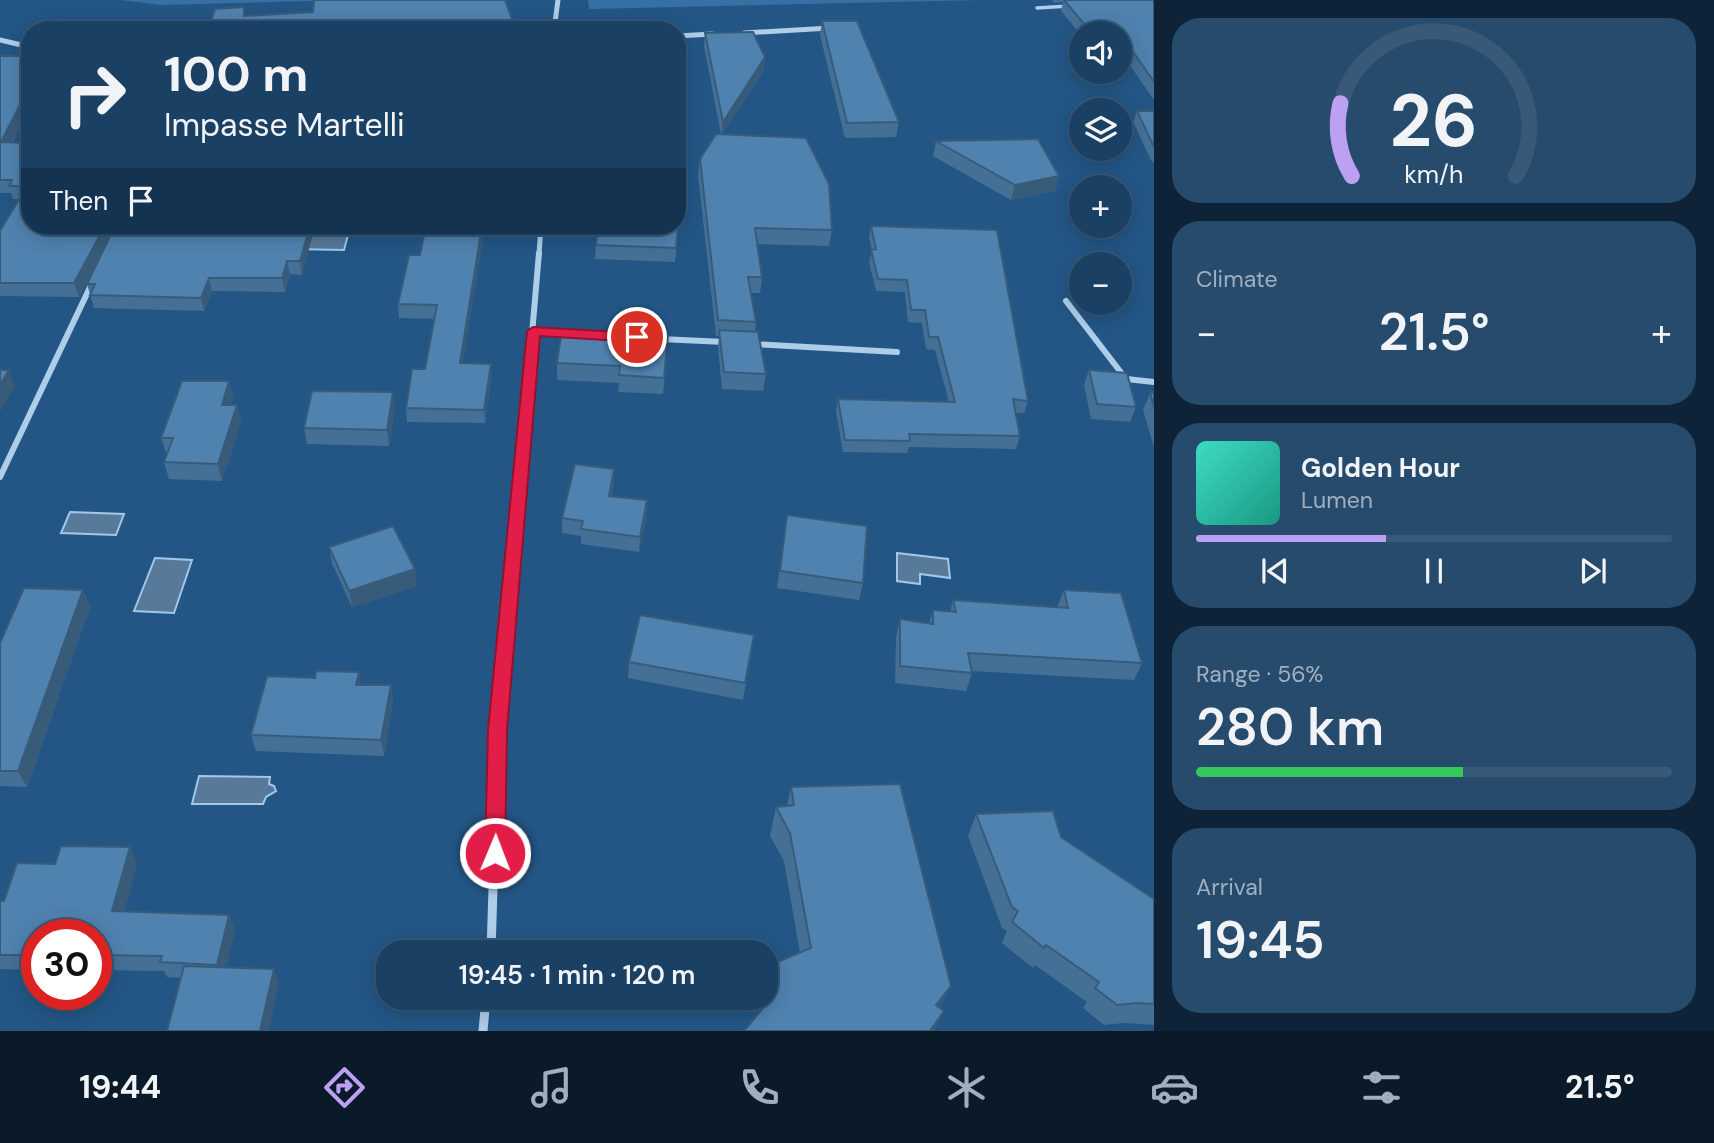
<!DOCTYPE html>
<html lang="en">
<head>
<meta charset="utf-8">
<style>
	:root { --surface:#1a4064; --page:#274b6d; --text:#f1f3f6; --muted:#9fafbf; --line:#385978; --accent:#bca0f2 }
	body { margin:0; font-family:"DM Sans",sans-serif; background:var(--page); color:var(--text); height:100vh; display:flex; flex-direction:column; font-size:26px; white-space:nowrap }
	* { box-sizing:border-box; margin:0 }
	p { font-size:23px; color:var(--muted) }
	.icon { flex:none; width:38px; height:38px; fill:none; stroke:currentColor; stroke-width:2; stroke-linecap:round; stroke-linejoin:round }
	.map { position:relative; flex:1; overflow:hidden }
	.drawer { display:flex; flex-direction:column; gap:18px; padding:18px; background:#0e2337; width:560px }
	.drawer>* { flex:none }
	.top-card { position:absolute; left:21px; top:21px; width:665px; height:214px; border-radius:28px; box-shadow:0 4px 18px #0003,0 0 0 2px var(--line); background:#1a4064; color:var(--text); overflow:hidden }
	.fabs { position:absolute; left:1069px; top:21px; display:grid; gap:14px }
	.fabs a { display:grid; place-items:center; width:63px; height:63px; border-radius:50%; background:var(--surface); box-shadow:0 4px 18px #0003,0 0 0 2px var(--line); font-size:35px }
	.speed { position:absolute; left:21px; top:919px; display:flex; gap:14px; font-size:35px; font-weight:700; text-align:center }
	.speed>* { display:grid; place-content:center; width:91px; height:91px; border-radius:50%; background:var(--surface); box-shadow:0 4px 18px #0003,0 0 0 2px var(--line); line-height:1 }
	.speed .limit { border:10px solid #d22; background:#fff; color:#111 }
	.pin { position:absolute; display:grid; place-items:center; width:60px; height:60px; color:#fff; margin:-30px; border:4px solid #fff; border-radius:50%; box-shadow:0 2px 7px #0007 }
	.me { position:absolute; width:77px; margin:-38px; rotate:1deg; stroke-linejoin:round; filter:drop-shadow(0 0 5px #0008) }
	.turn { display:flex; align-items:center; gap:24px; height:147px; padding:0 28px; font-size:32px }
	.turn .icon { width:91px; height:91px; stroke-width:2.5 }
	.turn b { display:block; font-size:49px; line-height:60px }
	.then { display:flex; align-items:center; height:66px; padding:0 28px; background:#0003; gap:14px; font-size:26px }
	.big { font-size:52px; font-weight:600; line-height:1.1 }
	.drawer .card { flex:1; display:flex; flex-direction:column; justify-content:center; gap:10px; min-width:0; padding:0 24px; border-radius:28px; background:var(--page) }
	.drawer .dial { align-items:center; gap:0 }
	.dial svg { height:182px; overflow:visible; fill:none; stroke:var(--line); stroke-width:7; stroke-linecap:round; text-anchor:middle }
	.dial text { fill:var(--text); stroke:none }
	.song { display:flex; align-items:center; gap:21px }
	.cover { width:84px; height:84px; border-radius:10px; background:linear-gradient(135deg,hsl(170 70% 55%),hsl(170 70% 35%)) }
	.played { height:7px; border-radius:4px; background:linear-gradient(90deg,var(--accent) 40%,var(--line) 40%) }
	.keys { display:flex; justify-content:space-around; direction:ltr }
	.heat { display:flex; justify-content:space-between; align-items:center; font-size:38px; direction:ltr }
	.charge { height:10px; border-radius:5px; background:linear-gradient(90deg,#34c759 56%,var(--line) 0) }
	.trip { position:absolute; left:376px; top:940px; width:402px; height:70px; border-radius:28px; background:var(--surface); box-shadow:0 4px 18px #0003,0 0 0 2px var(--line); font-weight:600; line-height:70px; text-align:center }
	.tab-bar { display:flex; height:112px; justify-content:space-around; align-items:center; background:#0a1a28; color:var(--muted) }
	.tab-bar .icon { width:49px; height:49px }
	.tab-bar .selected { color:var(--accent) }
	.tab-bar b { font-size:32px; color:var(--text) }
	main { display:flex; flex:1; min-height:0 }
	.map>svg:first-child { display:block }
</style>
</head>
<body>
<main>
<div class="map">
<svg width="1154" height="1031" viewBox="0 0 1154 1031">
	<rect width="100%" height="100%" fill="#235685"/>
	<path fill="#3770a2" d="M121,0H344L161,5Z
		M588,0H982L589,9Z"/>
	<path fill="#577a9b" stroke="#a1c8e9" stroke-width="2" d="M298,234L348,235L344,250L293,249Z
		M70,512L124,514L116,535L61,533Z
		M897,553L948,559L950,578L920,574V584L897,581Z
		M155,558L192,560L174,613L134,611Z
		M199,776L270,777L269,784L274,786L276,791L266,797L263,804H192Z"/>
	<g fill="none" stroke-linecap="round" stroke-linejoin="round">
		<path stroke="#adcde9" stroke-width="3.5" d="M1037,8L1069,6"/>
		<path stroke="#adcde9" stroke-width="5" d="M554,30L558,0
			M744,33L830,28
			M677,36L712,34
			M0,40L30,47
			M539,254L541,226"/>
		<path stroke="#adcde9" stroke-width="6" d="M1066,301L1126,379L1154,382
			M533,331L568,333
			M660,339L725,342
			M751,344L897,352
			M0,477L92,283
			M510,589L539,253"/>
		<path stroke="#adcde9" stroke-width="9" d="M491,952L498,730L510,588
			M483,1031L486,998"/>
	</g>
	<path fill="#457096" d="M1052,0H1154V100L1120,51V33H1082V36L1061,11L1063,2L1054,3Z
		M822,21L899,122L896,137L845,138L820,35Z
		M705,33L764,70L722,134L832,230L829,246L757,244L762,277L760,293H751L756,322L755,332L766,374L763,391L722,389L718,347L719,336H716L698,175L700,159L721,134L704,46Z
		M0,56H30V105L12,143H30V226H315L302,275L290,274L285,292L212,291L204,311L94,308L87,284L106,245L79,297L0,296V231L19,199H13L11,193H0Z
		M1137,111H1154V162H1152L1133,122Z
		M936,141L1059,176L1055,191L1011,200L933,156Z
		M681,196L675,262L595,259L596,245Z
		M871,226L1028,401L1024,413H1016L1020,436L1016,449L909,447L907,453L843,452L836,411L838,399L949,402L935,350L926,349L922,323L908,322L905,292L876,291L869,262L872,250L869,238Z
		M420,255L463,363L491,364V377L485,423L407,422L406,408L425,369L435,319L399,318L398,304Z
		M667,350L663,394L618,392L619,383L557,380V363Z
		M1089,370L1136,407L1130,422L1091,419L1084,385Z
		M229,381L233,398L231,405H237L241,422L222,481L169,479L164,462L167,455L161,438Z
		M1154,392V447L1143,410L1150,393Z
		M395,408L389,446L307,444L304,428Z
		M614,469V485L612,496L647,516L639,552L581,544V536L562,533V518Z
		M787,515L863,583L859,600L777,588Z
		M329,547L417,586L352,607L332,563Z
		M1064,590L1142,663L1134,680L971,671L972,673L966,691L895,683L896,637L900,619L929,623L933,610L950,612L953,600L1057,607Z
		M90,607L27,787L0,786V643Z
		M754,635L743,700L628,678L629,662Z
		M359,672L361,685H391L393,701L384,756L256,751L251,735L315,678Z
		M791,787L951,986L769,1001V989L775,963L800,953L784,861L770,836L776,807L787,806Z
		M976,814L1061,837L1154,899V1025L1124,1023L1104,1025L1083,1008L1087,1002L1035,965L1033,968L1002,943L1007,931L1002,928L968,836Z
		M137,863L124,911L235,930L226,967L279,983L167,977L164,971L96,970V934H37V970L0,969V901H4L55,864Z"/>
	<path fill="#385b7a" d="M765,57L764,70L721,135L723,122Z
		M30,85V105L5,155L1,142Z
		M1059,176L1055,191L1011,200L1015,185Z
		M105,226H115L79,297L74,283Z
		M310,226H315L302,275L300,261Z
		M482,226H485L461,377L460,363Z
		M287,261L290,274L285,292L282,278Z
		M209,278L212,291L204,311L201,298Z
		M491,364V377L485,423L484,410Z
		M9,370L15,386L0,412V385Z
		M229,381L233,398L226,422L222,405Z
		M393,392L395,408L389,446L387,430Z
		M237,405L241,422L222,481L218,464Z
		M614,469V485L609,511V496Z
		M647,500V516L639,552L640,537Z
		M415,569L417,586L352,607L349,591Z
		M83,590L90,607L27,787L18,771Z
		M359,672L362,688L356,685Z
		M391,685L393,701L384,756L381,740Z
		M130,847L137,863L120,926L112,911Z
		M229,915L235,930L223,980L217,965Z
		M274,969L279,983L269,1031H260Z
		M951,986L939,1011L936,1005Z
		M944,1011L935,1031H930Z"/>
	<path fill="#5082af" stroke="#385b7a" stroke-width="2" d="M314,0H505L516,30H208L215,9L244,7V16L313,12Z
		M1064,0H1154V82L1120,33L1116,30H1089Z
		M822,21H857L899,122L847,123Z
		M753,32L765,57L723,122L705,33Z
		M0,56H30V85L1,142L30,143V226H105L74,283H0V231L27,186H9L12,180H0Z
		M1137,111H1154V147Z
		M716,134L806,138L829,184L832,230L755,228L762,277H748L756,322L718,320L700,159Z
		M1038,139L1059,176L1015,185L936,141Z
		M677,196H681L676,248L596,245L598,226H677Z
		M115,226H310L300,261H287L282,278H209L201,298L90,295L95,284H87Z
		M426,226H482L460,363L491,364L484,410L406,408L412,369H425L437,305L398,304L409,255H420Z
		M871,226L997,230L1028,401L1013,399L1020,436L909,434L910,441L845,440L838,399L955,402L938,337H929L925,310H911L907,280L878,279L871,250L876,249Z
		M562,329L668,334L664,378L619,375L620,366L557,363Z
		M719,330L758,332L766,374L724,372Z
		M0,370H9L0,385Z
		M1089,370L1127,373L1136,407L1097,404Z
		M182,381H229L222,405H237L218,464L164,462L173,438H161Z
		M312,391L393,392L387,430L304,428Z
		M1154,392V407L1150,393Z
		M575,464L614,469L609,496L647,500L640,537L581,529L583,521L562,518Z
		M787,515L867,526L863,583L780,571Z
		M393,526L415,569L349,591L329,547Z
		M24,588L83,590L18,771H0V643Z
		M1064,590L1121,593L1142,663L968,653L972,673L900,666V619L933,624V610L956,612L953,600L1068,608Z
		M640,615L754,635L745,683L629,662Z
		M316,671L359,672L356,685H391L381,740L251,735L267,676L315,678Z
		M900,784L951,986L936,1005L944,1011L930,1031H744L774,995L775,963L811,948L790,833L776,807L794,805L791,787Z
		M1053,811L1061,837L1154,899V1004L1137,1003L1117,1005L1095,988L1099,982L1046,945L1044,948L1012,922L1018,911L1012,907L976,814Z
		M61,846L130,847L112,911L229,915L217,965L160,962L162,956L96,955V934H37V955H0V901H4L17,863L55,864Z
		M184,966L274,969L260,1031H167Z"/>
	<path fill="#e11d48" stroke="#92132f" stroke-width="2" d="M533,327L637,333L644,337L637,342L540,336L507,730L505,853L503,859L495,862L488,859L485,853L488,730L527,331Z"/>
</svg>
<div class="fabs">
<a><svg class="icon" aria-label="sound" viewBox="0 0 24 24"><path d="M4 9h4l5-4v14l-5-4H4zM17 9q2 3 0 6"/></svg></a>
<a><svg class="icon" aria-label="layers" viewBox="0 0 24 24"><path d="M12 4l9 5-9 5-9-5zM3 14l9 5 9-5"/></svg></a>
<a>+</a>
<a>−</a>
</div>
<div class="speed"><div class="limit">30</div></div>
<div class="pin" style="left:637px;top:337px;background:#d93025"><svg class="icon" aria-label="arrive" viewBox="0 0 24 24"><path d="M6 21V4h12l-3 4 3 4H6"/></svg></div>
<svg class="me" style="left:495px;top:853px" viewBox="-20 -20 40 40"><circle r="17" fill="#e11d48" stroke="#fff" stroke-width="3"/><path d="M0-11L8 9 0 5-8 9z" fill="#fff"/></svg>
<div class="trip">19:45 · 1 min · 120 m</div>
<div class="top-card">
<div class="turn"><svg class="icon" aria-label="right" viewBox="0 0 24 24"><path d="M7 20v-9h11M14 6l5 5-5 5"/></svg><div><b>100 m</b>Impasse Martelli</div></div>
<div class="then">Then<svg class="icon" aria-label="arrive" viewBox="0 0 24 24"><path d="M6 21V4h12l-3 4 3 4H6"/></svg></div>
</div>
</div>
<section class="drawer">
<div class="card dial"><svg viewBox="0 0 100 80">
<path d="M14 69A42 42 0 1 1 86 69"/>
<path d="M14 69A42 42 0 0 1 9 37" stroke="#bca0f2"/>
<text x="50" y="56" font-size="32" font-weight="700">26</text>
<text x="50" y="72" font-size="11">km/h</text>
</svg></div>
<div class="card"><p>Climate</p>
<div class="heat"><a>−</a><b class="big">21.5°</b><a>+</a></div>
</div>
<div class="card">
<div class="song"><i class="cover"></i><div><b>Golden Hour</b><p>Lumen</p></div></div>
<div class="played"></div>
<div class="keys"><svg class="icon" aria-label="previous" viewBox="0 0 24 24"><path d="M18 5L8 12l10 7zM5 5v14"/></svg><svg class="icon" aria-label="pause" viewBox="0 0 24 24"><path d="M8 5v14M16 5v14"/></svg><svg class="icon" aria-label="next" viewBox="0 0 24 24"><path d="M6 5l10 7-10 7zM19 5v14"/></svg></div>
</div>
<div class="card"><p>Range · 56%</p><b class="big">280 km</b><div class="charge"></div></div>
<div class="card"><p>Arrival</p><b class="big">19:45</b></div>
</section>
</main>
<nav class="tab-bar">
<b>19:44</b>
<svg class="icon selected" aria-label="directions" viewBox="0 0 24 24"><path d="M12 3l9 9-9 9-9-9zM9 14v-3h6M13 9l2 2-2 2"/></svg>
<svg class="icon" aria-label="music" viewBox="0 0 24 24"><path d="M9 18V5l10-2v13"/><circle cx="6" cy="18" r="3"/><circle cx="16" cy="16" r="3"/></svg>
<svg class="icon" aria-label="phone" viewBox="0 0 24 24"><path d="M5 4h4l2 5-3 2q2 4 5 5l2-3 5 2v4C11 20 4 13 5 4z"/></svg>
<svg class="icon" aria-label="climate" viewBox="0 0 24 24"><path d="M12 3v18M4 7l16 10M4 17L20 7"/></svg>
<svg class="icon" aria-label="car" viewBox="0 0 24 24"><path d="M5 17H2v-5l4-1 3-4h7l3 4 3 1v5h-3M9 17h6M6 11h13"/><circle cx="7" cy="17" r="2"/><circle cx="17" cy="17" r="2"/></svg>
<svg class="icon" aria-label="filters" viewBox="0 0 24 24"><path d="M4 7h16M4 17h16"/><circle cx="9" cy="7" r="2"/><circle cx="15" cy="17" r="2"/></svg>
<b>21.5°</b>
</nav>
</body>
</html>
